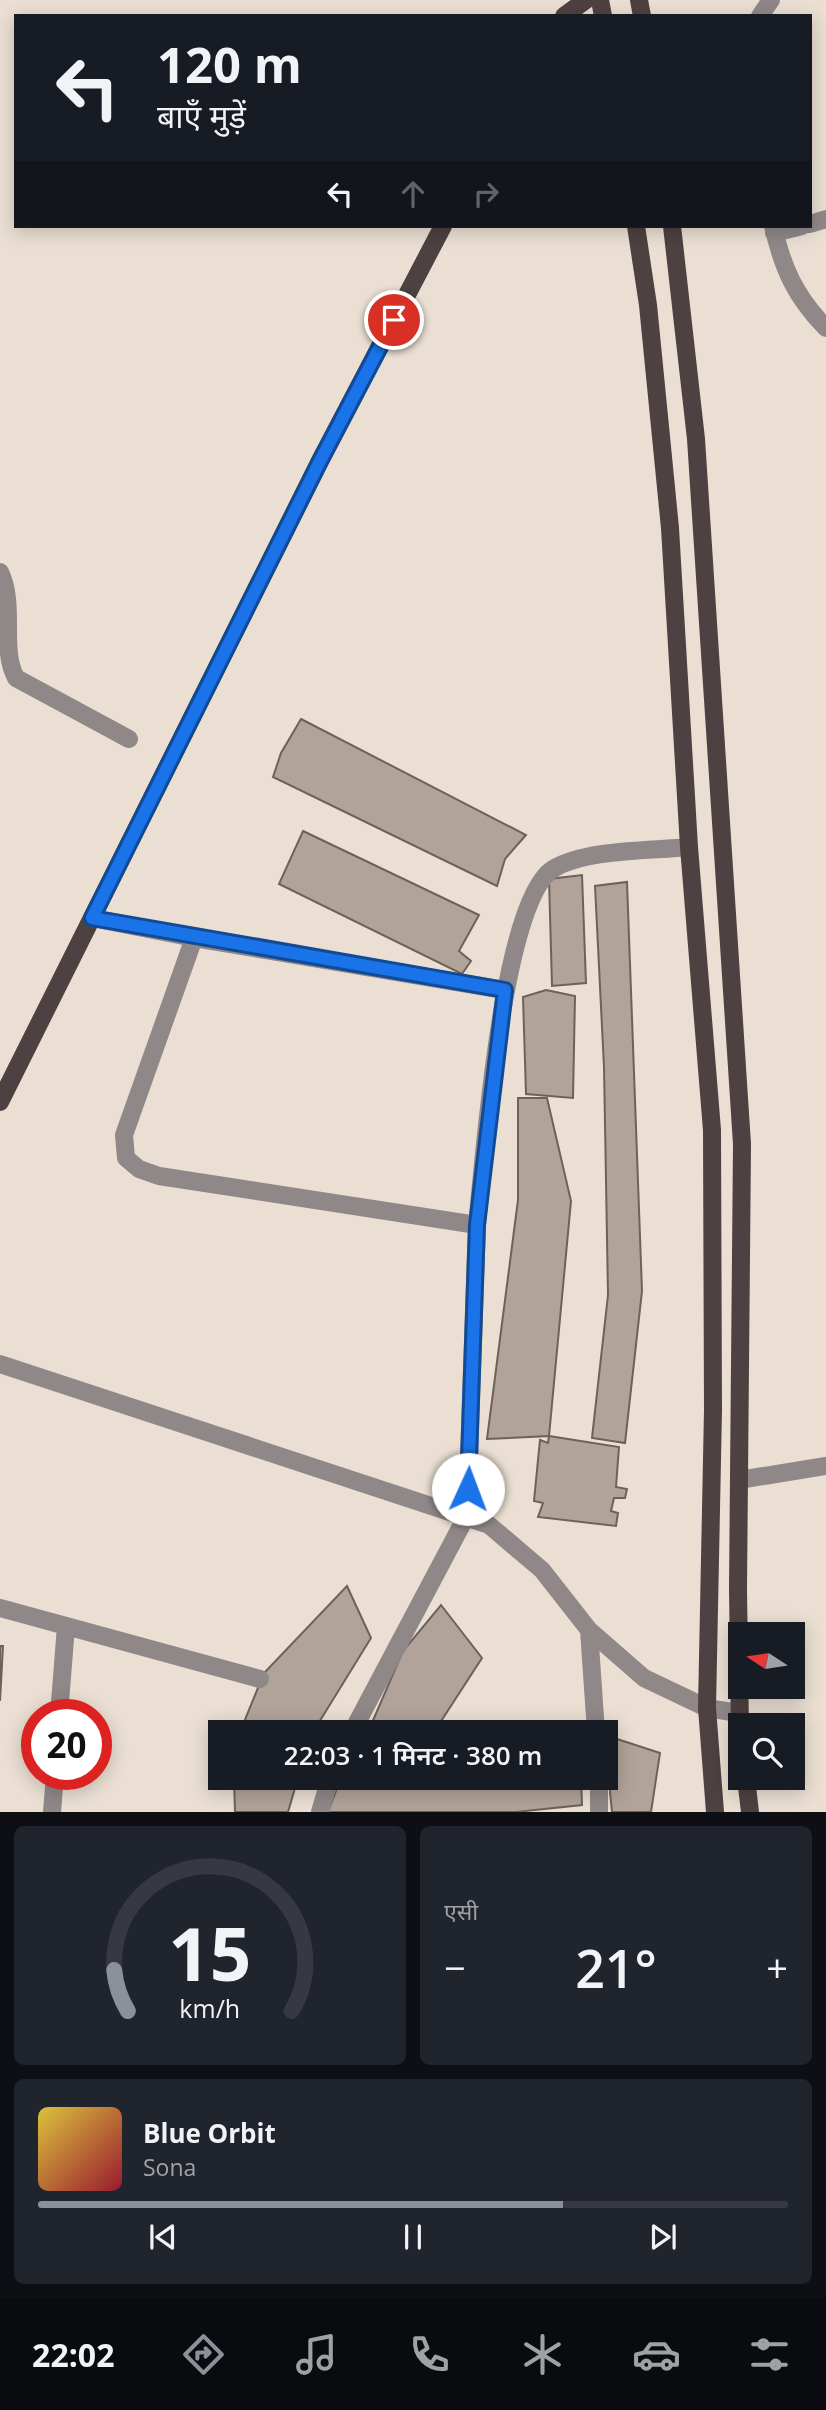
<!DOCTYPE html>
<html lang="hi">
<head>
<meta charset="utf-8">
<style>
	:root { --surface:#171b24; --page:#20242c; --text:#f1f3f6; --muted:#9ea1a6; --line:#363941; --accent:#8c9099 }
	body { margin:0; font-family:"Open Sans","Noto Sans Devanagari",sans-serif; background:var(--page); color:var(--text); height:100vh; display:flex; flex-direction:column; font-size:26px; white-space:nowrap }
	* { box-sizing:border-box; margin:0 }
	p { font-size:23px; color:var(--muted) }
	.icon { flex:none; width:38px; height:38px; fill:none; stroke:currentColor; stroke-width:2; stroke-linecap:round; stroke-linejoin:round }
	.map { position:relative; height:1812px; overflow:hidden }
	.sheet { display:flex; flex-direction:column; gap:14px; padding:14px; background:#0d0f14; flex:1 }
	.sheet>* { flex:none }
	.guide { position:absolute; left:14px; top:14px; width:798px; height:214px; border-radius:0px; box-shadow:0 4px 18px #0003; background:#171b24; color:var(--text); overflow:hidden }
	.needle { width:46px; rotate:282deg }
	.fabs { position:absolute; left:728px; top:1622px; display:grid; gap:14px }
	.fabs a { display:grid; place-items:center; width:77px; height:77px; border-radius:0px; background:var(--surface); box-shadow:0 4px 18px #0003; font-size:35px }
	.speed { position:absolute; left:21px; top:1699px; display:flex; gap:14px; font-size:35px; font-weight:700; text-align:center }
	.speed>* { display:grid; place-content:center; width:91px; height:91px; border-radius:50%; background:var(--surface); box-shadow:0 4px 18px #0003; line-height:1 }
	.speed .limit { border:10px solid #d22; background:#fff; color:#111 }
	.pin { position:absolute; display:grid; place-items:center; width:60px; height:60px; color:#fff; margin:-30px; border:4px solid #fff; border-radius:50%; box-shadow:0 2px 7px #0007 }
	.me { position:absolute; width:77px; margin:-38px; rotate:2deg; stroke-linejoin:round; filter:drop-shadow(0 0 5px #0008) }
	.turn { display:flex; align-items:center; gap:24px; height:147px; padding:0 28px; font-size:32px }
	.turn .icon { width:91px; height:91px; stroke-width:2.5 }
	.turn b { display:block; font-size:49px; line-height:60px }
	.lanes { display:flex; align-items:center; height:66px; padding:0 28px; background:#0003; justify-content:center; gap:35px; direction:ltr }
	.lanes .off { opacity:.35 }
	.big { font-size:52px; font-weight:600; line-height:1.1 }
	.sheet .card { flex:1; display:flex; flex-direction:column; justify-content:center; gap:10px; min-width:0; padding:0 24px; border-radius:10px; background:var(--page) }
	.sheet .dial { align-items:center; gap:0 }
	.dial svg { height:182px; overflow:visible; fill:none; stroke:var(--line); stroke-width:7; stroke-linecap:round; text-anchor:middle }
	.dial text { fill:var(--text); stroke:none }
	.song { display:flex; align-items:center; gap:21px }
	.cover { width:84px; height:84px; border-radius:10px; background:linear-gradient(135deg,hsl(50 70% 55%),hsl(350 70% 35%)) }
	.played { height:7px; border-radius:4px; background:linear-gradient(90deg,var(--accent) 70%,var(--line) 70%) }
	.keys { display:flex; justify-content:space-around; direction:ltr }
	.heat { display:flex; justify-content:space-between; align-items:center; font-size:38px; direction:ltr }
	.sheet .tiles { flex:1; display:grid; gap:14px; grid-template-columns:1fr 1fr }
	.card:last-child { grid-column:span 2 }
	.trip { position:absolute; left:208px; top:1720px; width:410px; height:70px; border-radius:0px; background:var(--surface); box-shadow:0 4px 18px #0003; font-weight:600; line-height:70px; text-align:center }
	.tab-bar { display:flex; height:112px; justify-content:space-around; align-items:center; background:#090b0e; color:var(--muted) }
	.tab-bar .icon { width:49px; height:49px }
	.tab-bar .on { color:var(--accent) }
	.tab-bar b { font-size:32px; color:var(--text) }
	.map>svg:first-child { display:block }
</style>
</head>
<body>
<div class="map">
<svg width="826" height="1812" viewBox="0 0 826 1812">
	<rect width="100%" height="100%" fill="#eadfd2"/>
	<path fill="#b1a39a" stroke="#6e6158" stroke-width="2" d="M301,719L526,835L505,859L497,886L273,777L281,753Z
		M303,831L479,915L459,951L471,961L462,974L279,884Z
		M582,875L586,983L552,986L549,879Z
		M627,882L642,1291L625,1443L592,1438L608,1295L604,1067L595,886Z
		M546,990L575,996L573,1098L526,1094L523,997Z
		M518,1098H547L571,1201L549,1436L487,1439L518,1200Z
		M549,1436L619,1447L616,1487L627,1489L625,1498H614L611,1511L618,1513L616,1526L538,1517L543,1503L534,1501L540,1440L548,1443Z
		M347,1586L371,1638L313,1732H240L264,1673Z
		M441,1605L482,1658L434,1732H368L403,1651Z
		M0,1646H3L0,1701Z
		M617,1739L660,1753L651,1812H612L610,1792Z
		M234,1778H298L288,1812H235Z
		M341,1778H581L582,1805L516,1812H328Z"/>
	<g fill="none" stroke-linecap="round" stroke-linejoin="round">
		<path stroke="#908888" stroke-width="18" d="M760,16L771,0
			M810,224L826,219
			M773,226C783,269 795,296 826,328
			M774,233L802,226
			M0,572C16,605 0,649 16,678L129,739
			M92,918L194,938L124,1135L126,1158L139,1169L159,1176L477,1225L467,1515L352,1732
			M194,938L504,990
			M477,1225C484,1160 502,900 553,869C586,849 650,851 689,847
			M0,1364L489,1525L542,1570L589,1630L644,1678L707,1708L738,1713
			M739,1480L826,1466
			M0,1608L260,1679
			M589,1630L596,1732
			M59,1715L66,1626
			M599,1778V1812
			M52,1812L55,1774
			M320,1812L330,1778"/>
		<path stroke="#4e4141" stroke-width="18" d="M600,0L603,16
			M639,0L642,16
			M564,16L586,0
			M636,226L648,305L670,528L689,847L712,1130L713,1410L707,1708L715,1812
			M672,226L696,439L742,1144L738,1589L740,1732
			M0,1102L320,461L443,226
			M746,1778L750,1812"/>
	</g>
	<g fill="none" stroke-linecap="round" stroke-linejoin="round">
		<defs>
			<path id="route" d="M394,320L320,461L92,918L505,990L477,1225L468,1489"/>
		</defs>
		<use href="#route" stroke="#114b97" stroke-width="18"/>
		<use href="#route" stroke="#1a73e8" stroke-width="12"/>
	</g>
</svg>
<div class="fabs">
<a><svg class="needle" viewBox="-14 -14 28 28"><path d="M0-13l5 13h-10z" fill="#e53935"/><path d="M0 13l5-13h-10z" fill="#9ea1a6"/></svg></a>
<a><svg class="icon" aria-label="search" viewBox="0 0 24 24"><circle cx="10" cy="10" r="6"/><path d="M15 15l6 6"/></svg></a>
</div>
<div class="speed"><div class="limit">20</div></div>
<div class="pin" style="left:394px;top:320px;background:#d93025"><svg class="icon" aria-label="arrive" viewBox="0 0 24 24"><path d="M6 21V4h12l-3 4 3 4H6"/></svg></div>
<svg class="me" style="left:468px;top:1489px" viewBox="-20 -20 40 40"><circle r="19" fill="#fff"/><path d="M0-13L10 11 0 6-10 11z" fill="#1a73e8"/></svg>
<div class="trip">22:03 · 1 मिनट · 380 m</div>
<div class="guide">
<div class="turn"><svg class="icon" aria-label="left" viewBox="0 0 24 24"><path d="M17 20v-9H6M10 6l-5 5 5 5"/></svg><div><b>120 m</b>बाएँ मुड़ें</div></div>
<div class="lanes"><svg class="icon" aria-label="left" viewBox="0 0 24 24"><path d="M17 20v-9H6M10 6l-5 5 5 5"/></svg><svg class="icon off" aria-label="ahead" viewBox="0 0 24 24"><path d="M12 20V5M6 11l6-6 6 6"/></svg><svg class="icon off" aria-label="right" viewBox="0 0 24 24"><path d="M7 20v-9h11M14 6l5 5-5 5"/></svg></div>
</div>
</div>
<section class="sheet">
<div class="tiles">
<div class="card dial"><svg viewBox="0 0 100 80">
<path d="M14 69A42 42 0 1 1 86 69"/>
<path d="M14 69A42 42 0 0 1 8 51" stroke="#8c9099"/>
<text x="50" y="56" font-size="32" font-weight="700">15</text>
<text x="50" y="72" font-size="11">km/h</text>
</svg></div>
<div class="card"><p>एसी</p>
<div class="heat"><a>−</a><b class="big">21°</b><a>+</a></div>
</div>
<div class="card">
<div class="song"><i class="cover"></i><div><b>Blue Orbit</b><p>Sona</p></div></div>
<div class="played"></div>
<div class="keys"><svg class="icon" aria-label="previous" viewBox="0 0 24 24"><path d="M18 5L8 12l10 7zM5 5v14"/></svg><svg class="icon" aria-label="pause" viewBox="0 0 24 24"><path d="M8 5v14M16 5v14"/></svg><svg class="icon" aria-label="next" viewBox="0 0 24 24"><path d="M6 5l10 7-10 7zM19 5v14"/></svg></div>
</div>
</div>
</section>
<nav class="tab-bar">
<b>22:02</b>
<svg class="icon on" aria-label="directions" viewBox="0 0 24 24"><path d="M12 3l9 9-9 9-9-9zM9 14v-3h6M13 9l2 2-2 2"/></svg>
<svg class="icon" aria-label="music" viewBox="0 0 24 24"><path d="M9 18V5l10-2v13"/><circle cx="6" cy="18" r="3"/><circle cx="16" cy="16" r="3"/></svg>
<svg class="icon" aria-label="phone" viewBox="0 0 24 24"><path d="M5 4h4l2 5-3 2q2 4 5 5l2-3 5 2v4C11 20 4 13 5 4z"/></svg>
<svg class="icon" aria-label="climate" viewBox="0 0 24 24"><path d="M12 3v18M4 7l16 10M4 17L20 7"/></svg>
<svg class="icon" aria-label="car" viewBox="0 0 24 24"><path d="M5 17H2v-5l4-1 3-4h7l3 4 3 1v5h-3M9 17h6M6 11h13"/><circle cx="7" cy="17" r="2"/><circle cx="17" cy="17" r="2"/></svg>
<svg class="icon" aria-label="filters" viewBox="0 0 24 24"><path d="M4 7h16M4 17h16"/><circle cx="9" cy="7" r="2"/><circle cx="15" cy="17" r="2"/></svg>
</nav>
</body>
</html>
